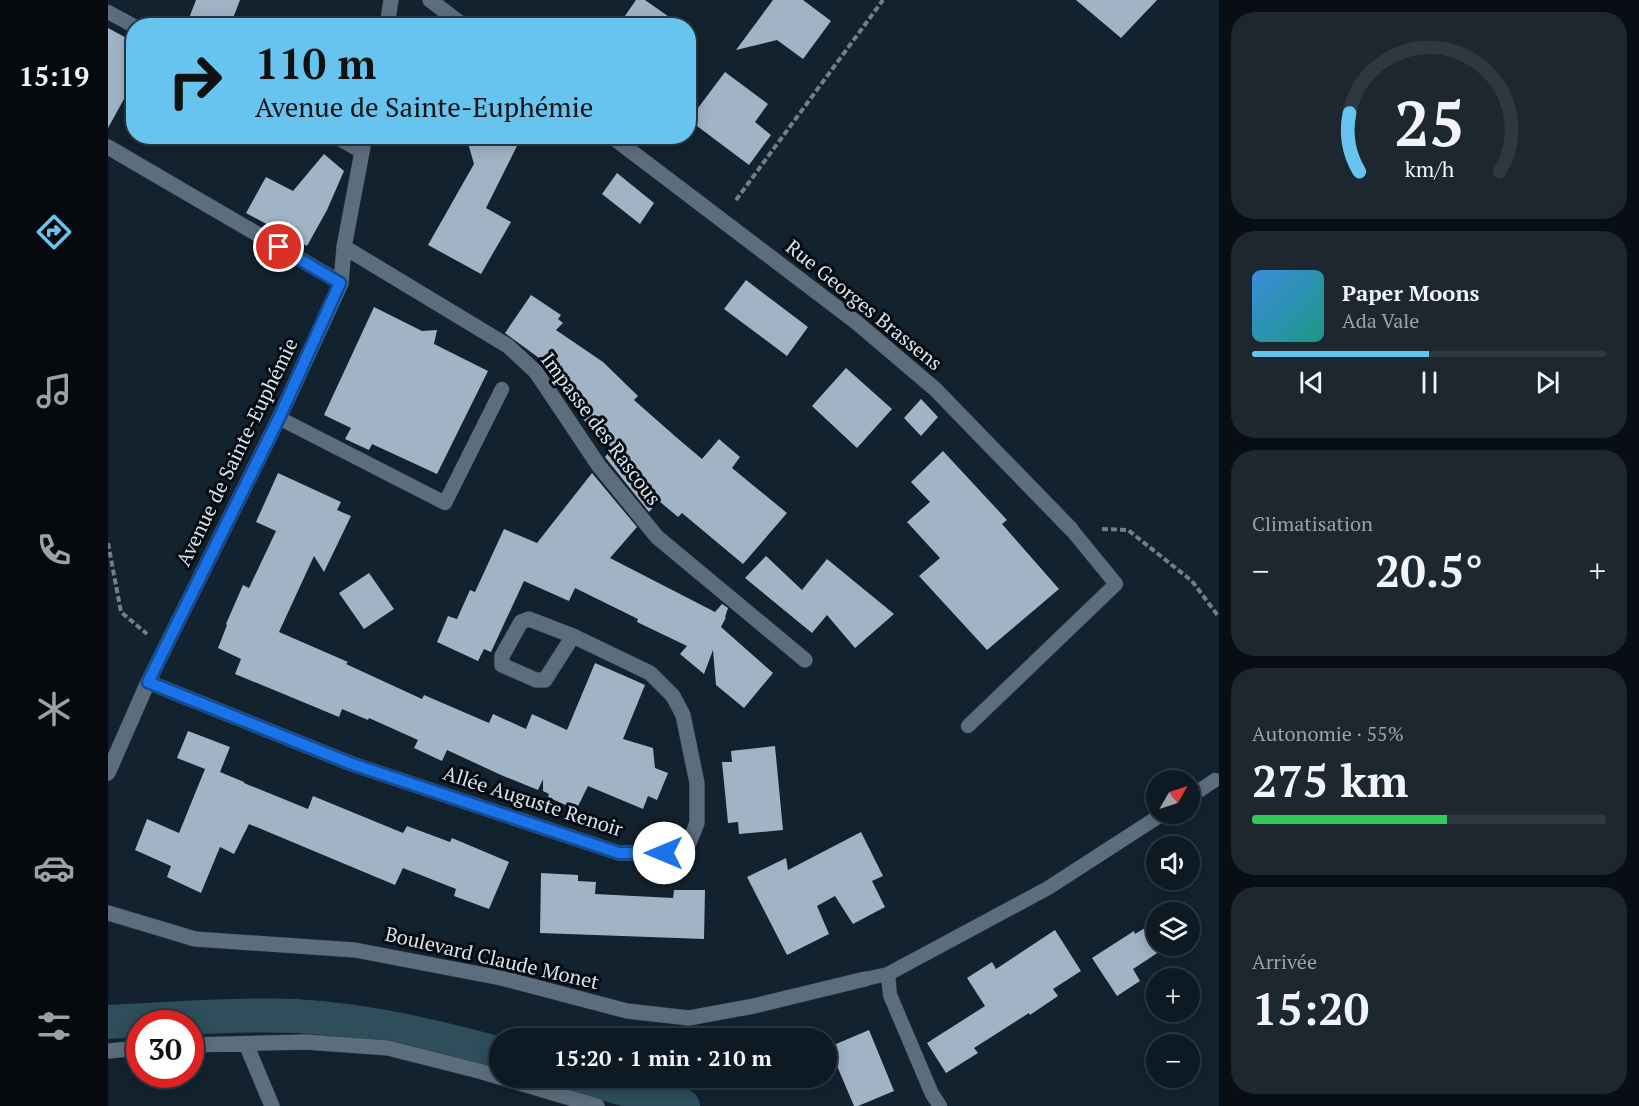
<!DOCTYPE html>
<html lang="fr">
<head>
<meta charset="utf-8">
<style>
	:root { --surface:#0e1a23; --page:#1c2730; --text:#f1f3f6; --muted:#9ba1a6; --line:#2e3841; --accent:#66c4ef }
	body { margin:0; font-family:"PT Serif",serif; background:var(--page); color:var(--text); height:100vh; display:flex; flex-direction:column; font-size:22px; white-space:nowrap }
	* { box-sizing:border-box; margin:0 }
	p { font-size:20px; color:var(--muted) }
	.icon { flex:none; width:33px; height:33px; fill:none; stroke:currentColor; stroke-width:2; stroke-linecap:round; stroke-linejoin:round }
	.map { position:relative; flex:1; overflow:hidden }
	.details { display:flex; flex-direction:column; gap:12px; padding:12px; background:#080e13; width:420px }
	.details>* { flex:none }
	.hud { position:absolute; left:18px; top:18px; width:570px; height:126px; border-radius:24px; box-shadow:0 3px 15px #0003,0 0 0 2px var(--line); background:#66c4ef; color:#111; overflow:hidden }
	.needle { width:39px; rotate:51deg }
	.tools { position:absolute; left:1038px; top:770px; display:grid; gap:12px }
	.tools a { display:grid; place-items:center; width:54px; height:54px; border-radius:50%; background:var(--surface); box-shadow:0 3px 15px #0003,0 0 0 2px var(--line); font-size:30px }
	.speed { position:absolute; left:18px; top:1010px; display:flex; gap:12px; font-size:30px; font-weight:700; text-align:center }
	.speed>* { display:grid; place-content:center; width:78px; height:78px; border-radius:50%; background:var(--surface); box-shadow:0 3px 15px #0003,0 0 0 2px var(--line); line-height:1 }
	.speed .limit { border:9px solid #d22; background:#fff; color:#111 }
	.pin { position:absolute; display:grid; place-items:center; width:51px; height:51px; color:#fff; margin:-26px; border:3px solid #fff; border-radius:50%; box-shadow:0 2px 6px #0007 }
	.me { position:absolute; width:66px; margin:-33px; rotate:270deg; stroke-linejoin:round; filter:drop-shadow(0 0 4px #0008) }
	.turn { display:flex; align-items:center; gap:21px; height:126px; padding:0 30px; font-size:27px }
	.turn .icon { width:78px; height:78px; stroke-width:2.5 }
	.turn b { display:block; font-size:42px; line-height:51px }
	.big { font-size:45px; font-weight:800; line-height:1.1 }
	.details .card { flex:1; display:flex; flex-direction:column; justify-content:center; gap:9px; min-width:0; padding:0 21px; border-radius:24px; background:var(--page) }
	.details .dial { align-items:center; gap:0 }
	.dial svg { height:156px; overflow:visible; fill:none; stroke:var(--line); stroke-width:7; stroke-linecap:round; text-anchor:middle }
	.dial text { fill:var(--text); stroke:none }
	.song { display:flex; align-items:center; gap:18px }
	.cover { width:72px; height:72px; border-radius:9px; background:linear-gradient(135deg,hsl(210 70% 55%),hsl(170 70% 35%)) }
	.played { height:6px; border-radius:3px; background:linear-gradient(90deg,var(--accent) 50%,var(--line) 50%) }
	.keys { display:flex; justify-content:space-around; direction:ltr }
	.heat { display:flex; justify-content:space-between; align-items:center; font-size:33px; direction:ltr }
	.charge { height:9px; border-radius:4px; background:linear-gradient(90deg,#34c759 55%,var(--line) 0) }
	.trip { position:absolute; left:381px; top:1028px; width:348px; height:60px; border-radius:30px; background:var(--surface); box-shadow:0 3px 15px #0003,0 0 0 2px var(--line); font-weight:800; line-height:60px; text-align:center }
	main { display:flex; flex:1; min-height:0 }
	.tabs { display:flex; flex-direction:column; width:108px; justify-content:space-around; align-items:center; background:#060a0e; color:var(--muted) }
	.tabs .icon { width:42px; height:42px }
	.tabs .current { color:var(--accent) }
	.tabs b { font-size:27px; color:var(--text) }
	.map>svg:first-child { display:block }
</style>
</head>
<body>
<main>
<nav class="tabs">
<b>15:19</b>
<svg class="icon current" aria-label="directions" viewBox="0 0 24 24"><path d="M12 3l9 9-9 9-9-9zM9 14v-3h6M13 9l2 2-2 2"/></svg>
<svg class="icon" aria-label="music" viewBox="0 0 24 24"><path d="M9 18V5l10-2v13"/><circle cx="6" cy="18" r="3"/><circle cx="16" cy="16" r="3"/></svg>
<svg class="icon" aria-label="phone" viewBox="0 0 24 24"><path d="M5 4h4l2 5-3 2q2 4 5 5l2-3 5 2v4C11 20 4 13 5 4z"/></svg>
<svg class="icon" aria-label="climate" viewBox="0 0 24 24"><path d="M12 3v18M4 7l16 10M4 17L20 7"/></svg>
<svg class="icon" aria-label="car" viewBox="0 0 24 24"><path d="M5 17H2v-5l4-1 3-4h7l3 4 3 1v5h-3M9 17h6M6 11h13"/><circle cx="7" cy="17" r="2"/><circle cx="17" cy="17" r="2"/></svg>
<svg class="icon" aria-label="filters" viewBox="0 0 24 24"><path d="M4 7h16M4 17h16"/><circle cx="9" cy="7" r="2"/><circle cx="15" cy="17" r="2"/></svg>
</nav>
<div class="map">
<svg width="1111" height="1106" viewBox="0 0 1111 1106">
	<rect width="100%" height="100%" fill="#12222f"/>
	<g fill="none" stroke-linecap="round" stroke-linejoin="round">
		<path stroke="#2d4e5a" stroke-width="34" d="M0,1022C63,1019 126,1014 188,1016C258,1020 325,1036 392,1054
			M474,1077L575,1106"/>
	</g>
	<path fill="#a0b4c5" d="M88,0H132L122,26H78Z
		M528,0H537L574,26H510Z
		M665,0H695L723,21L695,59L669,40L628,50Z
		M968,0H1049L1013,38Z
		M0,28L26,42V81L0,128Z
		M617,72L660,104L647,122L663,135L641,165L581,120Z
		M358,136H414L378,208L403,222L373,274L320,245L366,164Z
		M216,154L236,171L219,210L199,246L138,213L158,177L185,191Z
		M509,173L546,203L532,224L494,194Z
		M638,280L700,327L679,356L616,309Z
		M423,295L453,315L450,319L455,323L448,330L495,362L530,396L526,400L568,437L594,459L611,439L632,457L624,468L679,513L635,564L574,513L570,517L551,501L541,512L497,457L504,448L473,417L479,411L460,388L442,375L446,369L397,333Z
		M266,307L314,331L329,330L326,344L380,371L329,474L264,444L261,450L237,439L243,428L216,415Z
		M738,368L784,409L749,448L704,406Z
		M813,399L830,417L813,436L796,418Z
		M835,451L899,520L894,524L951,589L879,650L811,576L832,558L799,522L822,502L803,482Z
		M170,473L233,502L229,510L243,516L216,572L206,556L171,632L240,662L238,664L314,699L316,695L381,723L385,714L418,729L424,714L459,730L487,663L526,680L537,685L515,739L545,748L547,768L560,773L549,800L540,796L535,809L480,786L468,810L440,797L441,794L435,791V779L430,790L393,775L339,750L334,761L306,748L310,740L261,718L260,720L234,709L231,717L127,674L133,659L110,648L119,625L118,624L135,585L141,588L168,531L148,522Z
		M484,473L529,527L502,558L607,612L614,604L620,608L617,617H618L613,627L665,673L636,708L608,685L605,650L596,674L572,654L579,646L529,622L530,619L467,588L461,601L416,581L383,652L376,649L370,661L329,642L340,616L349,619L362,590L367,592L396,529L429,543Z
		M658,556L694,590L719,559L786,614L747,648L719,615L704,633L637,578Z
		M261,573L286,609L256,629L231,593Z
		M80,731L122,747L112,772L136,782V783L200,809L205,796L295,833L299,826L342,842L344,838L401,862L381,909L346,896L348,889L295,868L287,885L141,824L126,854L112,847L93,893L59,877L63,866L27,850L39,819L71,833L97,769L69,758Z
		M667,746L675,830L631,834L630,822L620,823L614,762H624L623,751Z
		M753,832L775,876L764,881L777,907L745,924L727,896L709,906L721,934L679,955L639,877L678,858L680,870Z
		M433,873L470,875V881L488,882L487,894L565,898L566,890H597L596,939L432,933Z
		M1042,925L1048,936V945H1055L1057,948L1025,969L1032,981L1009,996L984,958L1026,931L1027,934Z
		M947,930L973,971L945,989L950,996L922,1015L921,1013L866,1048L870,1053L838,1073L819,1043L877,1006L859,978L884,962L888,969Z
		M761,1030L786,1091L750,1106H746L721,1047Z"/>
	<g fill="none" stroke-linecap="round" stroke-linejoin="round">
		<defs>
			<path id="service" d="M0,12L26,26
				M226,136L254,152
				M171,418L337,503L394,389
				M860,726L1008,584L963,529
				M1082,797L1107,780
				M780,974L782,995L824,1094L832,1106
				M757,979L780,974L940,888L1056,813"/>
			<path id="minor" d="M322,0L356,26
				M279,26L283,0
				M503,136L748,322L827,389L963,529
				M0,147L233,283
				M236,247L400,346L428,372L491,466L549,537L697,660
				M40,682L244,764L511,853H556L581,843L589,823V783L575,715L565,696L542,673L465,636L421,619L413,622L394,656V665L428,680H437L465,636
				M0,773L40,682L171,418L233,283L236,247L257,136
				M0,913L87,939L247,950L393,978L519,1011L581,1018L646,1006L757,979
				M138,1044L164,1106
				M82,1045L198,1042L280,1048L371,1071L489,1106
				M0,1051L32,1048"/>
		</defs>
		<use href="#service" stroke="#313b46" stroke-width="15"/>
		<use href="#minor" stroke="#313b46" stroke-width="16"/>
		<path stroke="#727f8a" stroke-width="4" stroke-dasharray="6 3" stroke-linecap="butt" d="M628,200L775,0
			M994,529L1020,530L1084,581L1111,617
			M0,543L13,612L39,634"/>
		<use href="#service" stroke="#5c6e7d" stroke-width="14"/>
		<use href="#minor" stroke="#5c6e7d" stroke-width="15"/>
	</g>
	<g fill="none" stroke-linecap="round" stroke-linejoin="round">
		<defs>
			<path id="route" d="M171,247L232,283L171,418L40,682L244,764L511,853H556"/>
		</defs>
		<use href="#route" stroke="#114b97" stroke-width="15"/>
		<use href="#route" stroke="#1a73e8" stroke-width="10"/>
	</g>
	<g text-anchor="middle" stroke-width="6" stroke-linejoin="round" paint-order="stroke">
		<g font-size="20" fill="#d9e3ec" stroke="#050b10">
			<text transform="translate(756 305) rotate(39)" y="7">Rue Georges Brassens</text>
			<text transform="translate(493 429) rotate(53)" y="7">Impasse des Rascous</text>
			<text transform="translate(129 452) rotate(-64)" y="7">Avenue de Sainte-Euphémie</text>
			<text transform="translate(425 801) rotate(18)" y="7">Allée Auguste Renoir</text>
			<text transform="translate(384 958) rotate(13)" y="7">Boulevard Claude Monet</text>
		</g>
	</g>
</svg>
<div class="tools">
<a><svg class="needle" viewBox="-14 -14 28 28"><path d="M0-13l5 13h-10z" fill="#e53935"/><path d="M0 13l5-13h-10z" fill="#9ba1a6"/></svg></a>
<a><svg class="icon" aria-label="sound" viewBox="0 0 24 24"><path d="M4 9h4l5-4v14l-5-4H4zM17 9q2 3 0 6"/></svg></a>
<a><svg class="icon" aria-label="layers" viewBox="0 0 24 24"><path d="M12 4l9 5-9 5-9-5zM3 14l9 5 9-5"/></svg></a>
<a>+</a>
<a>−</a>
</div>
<div class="speed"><div class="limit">30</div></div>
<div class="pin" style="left:171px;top:247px;background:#d93025"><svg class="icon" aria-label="arrive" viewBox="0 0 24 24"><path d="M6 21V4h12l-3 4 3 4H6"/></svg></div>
<svg class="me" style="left:556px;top:853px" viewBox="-20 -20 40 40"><circle r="19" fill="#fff"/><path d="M0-13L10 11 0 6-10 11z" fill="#1a73e8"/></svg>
<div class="trip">15:20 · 1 min · 210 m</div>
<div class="hud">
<div class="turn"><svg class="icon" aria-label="right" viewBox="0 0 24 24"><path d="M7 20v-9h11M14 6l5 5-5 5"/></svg><div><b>110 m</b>Avenue de Sainte-Euphémie</div></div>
</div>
</div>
<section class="details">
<div class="card dial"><svg viewBox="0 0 100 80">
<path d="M14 69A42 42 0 1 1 86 69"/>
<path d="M14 69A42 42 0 0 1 9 39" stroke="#66c4ef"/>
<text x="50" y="56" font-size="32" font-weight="700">25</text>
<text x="50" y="72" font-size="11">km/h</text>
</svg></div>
<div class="card">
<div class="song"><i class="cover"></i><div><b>Paper Moons</b><p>Ada Vale</p></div></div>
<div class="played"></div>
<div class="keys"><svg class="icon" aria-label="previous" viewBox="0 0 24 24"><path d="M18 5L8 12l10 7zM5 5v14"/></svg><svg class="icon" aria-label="pause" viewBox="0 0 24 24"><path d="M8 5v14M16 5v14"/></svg><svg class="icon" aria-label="next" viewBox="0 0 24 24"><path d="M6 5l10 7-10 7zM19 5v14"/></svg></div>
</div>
<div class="card"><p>Climatisation</p>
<div class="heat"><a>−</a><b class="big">20.5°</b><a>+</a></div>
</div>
<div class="card"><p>Autonomie · 55%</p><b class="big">275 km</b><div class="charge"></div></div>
<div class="card"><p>Arrivée</p><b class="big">15:20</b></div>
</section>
</main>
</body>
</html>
